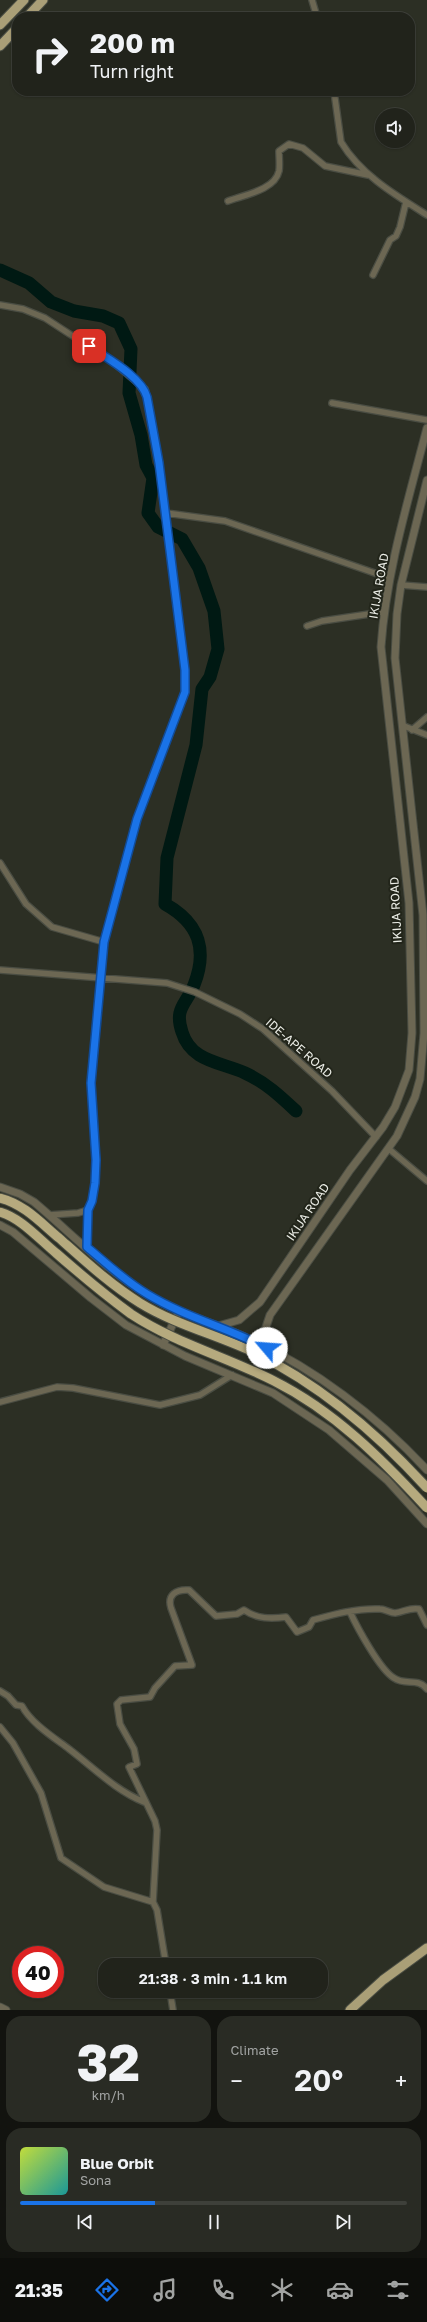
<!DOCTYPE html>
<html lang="en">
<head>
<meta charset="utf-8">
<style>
	:root { --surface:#21231b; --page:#292b24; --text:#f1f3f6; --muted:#a2a4a3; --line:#3e403a; --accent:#1a73e8 }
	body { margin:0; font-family:"Golos Text",sans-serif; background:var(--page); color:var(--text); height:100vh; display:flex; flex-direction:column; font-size:15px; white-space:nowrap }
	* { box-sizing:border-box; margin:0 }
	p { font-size:13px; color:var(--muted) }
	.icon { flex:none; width:22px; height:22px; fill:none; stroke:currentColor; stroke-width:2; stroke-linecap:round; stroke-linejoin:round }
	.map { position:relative; height:2010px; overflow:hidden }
	.side { display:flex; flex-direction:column; gap:6px; padding:6px; background:#12130f; flex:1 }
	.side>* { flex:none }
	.banner { position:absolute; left:12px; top:12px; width:403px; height:84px; border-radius:16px; box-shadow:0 1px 3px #0004,0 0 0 1px var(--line); background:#21231b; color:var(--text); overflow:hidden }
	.controls { position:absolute; left:375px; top:108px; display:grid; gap:8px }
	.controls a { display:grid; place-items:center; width:40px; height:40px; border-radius:50%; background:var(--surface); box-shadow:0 1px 3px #0004,0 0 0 1px var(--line); font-size:20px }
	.speed { position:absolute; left:12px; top:1946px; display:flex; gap:8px; font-size:20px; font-weight:700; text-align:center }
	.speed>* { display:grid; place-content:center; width:52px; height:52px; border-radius:50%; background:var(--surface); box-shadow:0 1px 3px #0004,0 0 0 1px var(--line); line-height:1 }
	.speed .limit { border:6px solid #d22; background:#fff; color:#111 }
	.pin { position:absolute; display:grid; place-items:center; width:34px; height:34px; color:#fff; margin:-17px; border-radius:8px; box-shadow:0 2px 6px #0006 }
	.me { position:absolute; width:44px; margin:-22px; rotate:297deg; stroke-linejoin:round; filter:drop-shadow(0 0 3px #0008) }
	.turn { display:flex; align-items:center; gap:14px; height:84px; padding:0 12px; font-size:18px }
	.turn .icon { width:52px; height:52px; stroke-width:2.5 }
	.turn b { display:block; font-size:28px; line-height:34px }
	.big { font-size:30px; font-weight:600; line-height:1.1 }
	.side .tile { flex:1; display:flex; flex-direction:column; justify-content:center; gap:6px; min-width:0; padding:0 14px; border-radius:16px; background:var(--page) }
	.side .dial { align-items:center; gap:0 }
	.dial b { font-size:52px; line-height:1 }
	.song { display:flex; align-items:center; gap:12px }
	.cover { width:48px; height:48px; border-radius:6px; background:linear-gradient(135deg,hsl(70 70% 55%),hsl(180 70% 35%)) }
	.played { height:4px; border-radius:2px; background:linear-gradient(90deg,var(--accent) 35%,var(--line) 35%) }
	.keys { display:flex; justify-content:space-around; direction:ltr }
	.heat { display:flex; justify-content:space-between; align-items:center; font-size:22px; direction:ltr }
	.side .tiles { flex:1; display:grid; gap:6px; grid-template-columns:1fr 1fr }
	.tile:last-child { grid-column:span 2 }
	.trip { position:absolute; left:98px; top:1958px; width:230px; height:40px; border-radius:16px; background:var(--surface); box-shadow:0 1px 3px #0004,0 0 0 1px var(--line); font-weight:600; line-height:40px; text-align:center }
	.menu { display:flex; height:64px; justify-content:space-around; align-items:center; background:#0d0e0b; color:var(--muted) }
	.menu .icon { width:28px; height:28px }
	.menu .selected { color:var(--accent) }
	.menu b { font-size:18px; color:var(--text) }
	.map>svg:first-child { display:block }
</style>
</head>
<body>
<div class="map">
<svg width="427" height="2010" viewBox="0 0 427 2010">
	<rect width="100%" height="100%" fill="#2c2f24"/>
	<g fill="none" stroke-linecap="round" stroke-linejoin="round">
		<path stroke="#001913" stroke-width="13" d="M0,270L29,283L51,302L74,311L103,316L119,323L131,349L129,393L141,435L146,465L153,478L148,513L158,527L182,539L199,568L214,611L218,649L210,677L202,689L196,745L167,858L165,904C199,923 208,949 194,985C186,1005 174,1008 182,1032C191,1062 221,1062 245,1073C265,1082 280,1096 296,1111"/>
		<defs>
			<path id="minor" d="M312,0L317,17
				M334,91L341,142C361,175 395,195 427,215
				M228,201C244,195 275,190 279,171C280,165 279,157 279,151L289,144L303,148L325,166L368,175
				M373,275L390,240L396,236L400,227L406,202
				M0,305L23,309L45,318L114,363L145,389L159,463L185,670V693L137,819L104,942L91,1083L96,1160L95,1183L92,1201L88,1210L87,1247
				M332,403L427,420
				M166,513L225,521L389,578
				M401,585L427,587
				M307,626L322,621L383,612
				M404,726L427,735
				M412,730L427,717
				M0,863L26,904L52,927L104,942
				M0,970L167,983L195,992L240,1014L263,1029L332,1091L376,1137
				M389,1149L427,1181
				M49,1215L78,1213L88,1210
				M0,1402L57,1387L73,1388L160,1405L200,1395L232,1375
				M350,1612C357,1627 380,1670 394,1678C405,1686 418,1677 427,1689
				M0,1691L8,1696L16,1705L22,1706C31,1723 53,1737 69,1749C94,1768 115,1790 144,1802
				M0,1727L13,1743L41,1793L61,1858L104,1887L153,1902
				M166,1965L157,1910L153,1902L157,1830L155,1821L129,1767L137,1764L134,1749L120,1724L117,1704L121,1700L150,1697L155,1688L175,1666L192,1665L171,1608C167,1595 176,1589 189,1590L216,1616L237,1614L244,1610C257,1619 271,1619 286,1617L297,1632L309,1627L313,1620C335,1614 357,1608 380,1609C385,1609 390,1613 395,1613C404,1612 410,1607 419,1609L427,1625
				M170,1991L173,2010"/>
			<path id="tertiary" d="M0,1187L20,1194L34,1202C71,1233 106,1270 147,1294C178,1314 214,1323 247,1338C314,1368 377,1416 427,1470
				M0,1225L13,1232L91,1298L126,1325L185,1356L273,1393L329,1430L387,1480L427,1524
				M218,1326L239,1320L260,1302L350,1170L383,1127L395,1107L409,1070L412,1033L409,903L381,647C386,573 408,501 427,428
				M163,1345L179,1311
				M267,1348L265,1330L270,1315L397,1136L415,1097L420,1079L424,1033L423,915L395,658L397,614L401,585L427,480
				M0,2007L6,2010"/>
			<path id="primary" d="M27,17L43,0
				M0,25L24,0
				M0,46L17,28
				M350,2010L383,1980L427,1948"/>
		</defs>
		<use href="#minor" stroke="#4a4d43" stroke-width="8"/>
		<use href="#tertiary" stroke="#4a4d43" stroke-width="9"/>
		<use href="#primary" stroke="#4a4d43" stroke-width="11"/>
		<use href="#minor" stroke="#6c6753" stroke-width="5.5"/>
		<use href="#tertiary" stroke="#6c6753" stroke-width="7"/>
		<use href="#primary" stroke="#aa9f77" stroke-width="9"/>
		<defs>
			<path id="trunk-bridge" d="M0,1198C24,1204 41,1223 59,1238C85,1261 111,1285 140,1303C174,1324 214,1334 251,1351C318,1383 377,1433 427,1488
				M0,1212C21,1218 39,1239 56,1253C80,1274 105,1295 131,1314C175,1343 227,1357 274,1381C334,1411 382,1459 427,1508"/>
		</defs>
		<use href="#trunk-bridge" stroke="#4a4d43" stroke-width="11" stroke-linecap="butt"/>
		<use href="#trunk-bridge" stroke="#b6aa7e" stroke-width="9"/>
	</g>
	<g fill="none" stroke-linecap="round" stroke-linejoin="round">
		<defs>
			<path id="route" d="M89,346C106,358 141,376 147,397L159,463L185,670V692L137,819L104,942L91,1083L96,1160L95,1183L92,1201L88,1210L87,1247C106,1263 125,1281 147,1294C185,1317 228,1328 267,1348"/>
		</defs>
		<use href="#route" stroke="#114b97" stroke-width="10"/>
		<use href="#route" stroke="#1a73e8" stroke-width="7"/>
	</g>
	<g text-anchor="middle" stroke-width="4" stroke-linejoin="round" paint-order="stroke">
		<g font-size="12" fill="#eaece5" stroke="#22251a">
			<text transform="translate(379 586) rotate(-80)" y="4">IKIJA ROAD</text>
			<text transform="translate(396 910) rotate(-93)" y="4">IKIJA ROAD</text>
			<text transform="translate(299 1048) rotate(41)" y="4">IDE-APE ROAD</text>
			<text transform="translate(308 1212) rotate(-56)" y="4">IKIJA ROAD</text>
		</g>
	</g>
</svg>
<div class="controls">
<a><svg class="icon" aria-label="sound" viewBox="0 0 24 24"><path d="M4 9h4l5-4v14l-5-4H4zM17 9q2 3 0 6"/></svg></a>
</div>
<div class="speed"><div class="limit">40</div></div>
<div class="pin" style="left:89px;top:346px;background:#d93025"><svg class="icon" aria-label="arrive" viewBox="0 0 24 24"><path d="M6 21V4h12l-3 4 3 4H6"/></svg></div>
<svg class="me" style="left:267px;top:1348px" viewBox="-20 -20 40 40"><circle r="19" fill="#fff"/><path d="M0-13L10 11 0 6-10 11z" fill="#1a73e8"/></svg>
<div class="trip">21:38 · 3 min · 1.1 km</div>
<div class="banner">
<div class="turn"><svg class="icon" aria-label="right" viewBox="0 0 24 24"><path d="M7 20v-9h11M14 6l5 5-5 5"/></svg><div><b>200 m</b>Turn right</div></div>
</div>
</div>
<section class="side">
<div class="tiles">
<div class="tile dial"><b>32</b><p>km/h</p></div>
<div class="tile"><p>Climate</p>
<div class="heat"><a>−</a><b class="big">20°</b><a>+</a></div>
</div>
<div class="tile">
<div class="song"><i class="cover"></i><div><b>Blue Orbit</b><p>Sona</p></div></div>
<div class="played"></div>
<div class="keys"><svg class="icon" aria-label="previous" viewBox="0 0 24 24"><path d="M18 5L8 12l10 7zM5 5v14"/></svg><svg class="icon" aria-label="pause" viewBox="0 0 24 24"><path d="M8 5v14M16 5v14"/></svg><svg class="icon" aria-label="next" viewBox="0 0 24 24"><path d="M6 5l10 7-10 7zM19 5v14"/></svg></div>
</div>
</div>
</section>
<nav class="menu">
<b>21:35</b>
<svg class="icon selected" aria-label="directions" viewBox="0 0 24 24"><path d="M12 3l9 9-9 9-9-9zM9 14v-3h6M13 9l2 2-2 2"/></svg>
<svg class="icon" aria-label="music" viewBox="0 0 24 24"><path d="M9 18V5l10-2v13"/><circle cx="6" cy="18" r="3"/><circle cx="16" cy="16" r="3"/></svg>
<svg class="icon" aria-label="phone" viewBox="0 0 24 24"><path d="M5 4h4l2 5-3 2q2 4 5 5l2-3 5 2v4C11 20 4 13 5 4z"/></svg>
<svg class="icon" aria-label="climate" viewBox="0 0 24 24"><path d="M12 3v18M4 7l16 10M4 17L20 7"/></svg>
<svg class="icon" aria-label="car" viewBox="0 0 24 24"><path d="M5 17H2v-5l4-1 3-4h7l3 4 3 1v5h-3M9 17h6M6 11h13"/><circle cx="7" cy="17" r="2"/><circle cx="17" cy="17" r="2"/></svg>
<svg class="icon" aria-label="filters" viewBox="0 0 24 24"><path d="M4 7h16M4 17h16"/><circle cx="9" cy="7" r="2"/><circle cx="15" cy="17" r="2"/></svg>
</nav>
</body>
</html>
